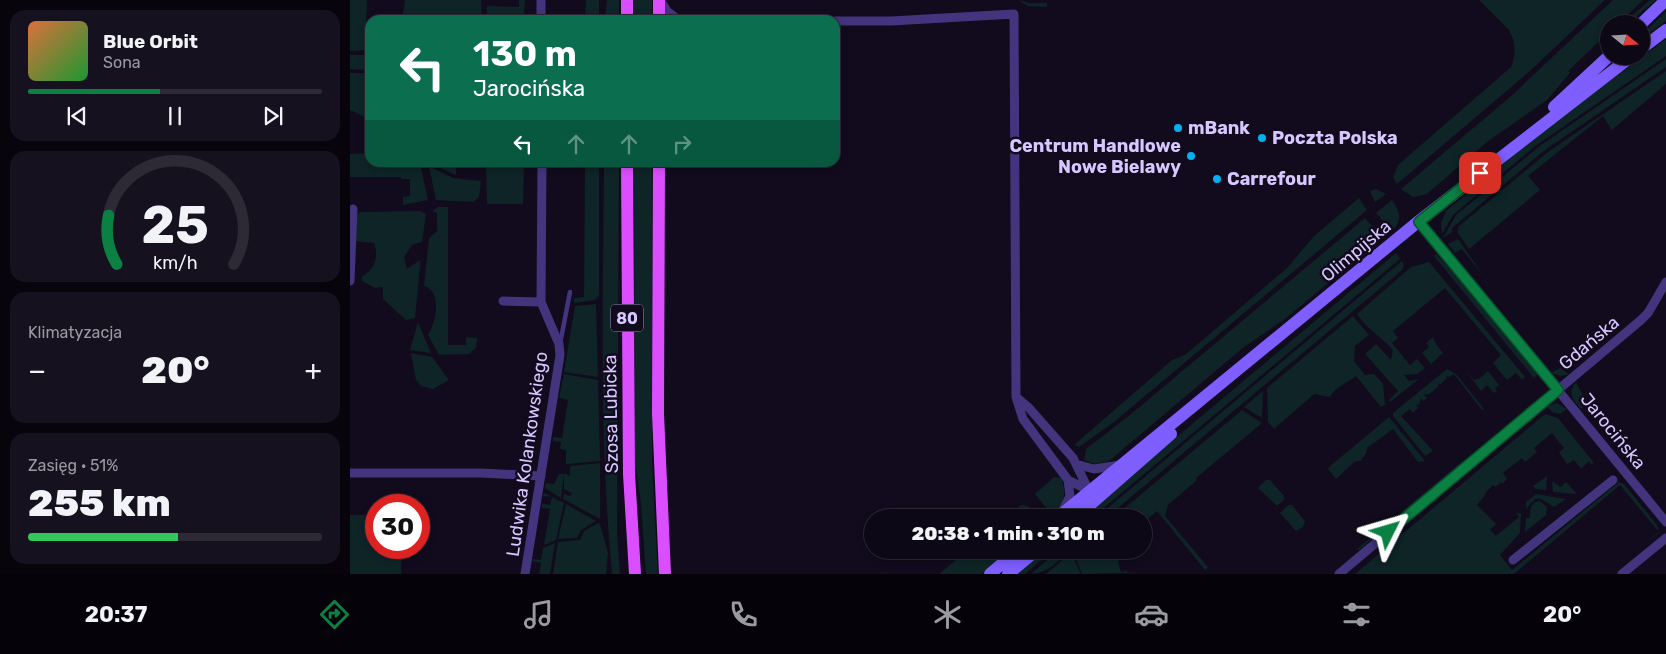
<!DOCTYPE html>
<html lang="pl">
<head>
<meta charset="utf-8">
<style>
	:root { --surface:#0d0816; --page:#16111f; --text:#f1f3f6; --muted:#9a9aa1; --line:#2d2935; --accent:#0b8043 }
	body { margin:0; font-family:Rubik,sans-serif; background:var(--page); color:var(--text); height:100vh; display:flex; flex-direction:column; font-size:19px; white-space:nowrap }
	* { box-sizing:border-box; margin:0 }
	p { font-size:16px; color:var(--muted) }
	.icon { flex:none; width:28px; height:28px; fill:none; stroke:currentColor; stroke-width:2; stroke-linecap:round; stroke-linejoin:round }
	.map { position:relative; flex:1; overflow:hidden }
	.drawer { display:flex; flex-direction:column; gap:10px; padding:10px; background:#07040c; width:350px }
	.drawer>* { flex:none }
	.guide { position:absolute; left:15px; top:15px; width:475px; height:152px; border-radius:15px; box-shadow:0 2px 8px #0003,0 0 0 1px var(--line); background:#0b6e4f; color:#fff; overflow:hidden }
	.needle { width:32px; rotate:108deg }
	.fabs { position:absolute; left:1250px; top:15px; display:grid; gap:10px }
	.fabs a { display:grid; place-items:center; width:50px; height:50px; border-radius:50%; background:var(--surface); box-shadow:0 2px 8px #0003,0 0 0 1px var(--line); font-size:25px }
	.speed { position:absolute; left:15px; top:494px; display:flex; gap:10px; font-size:25px; font-weight:700; text-align:center }
	.speed>* { display:grid; place-content:center; width:65px; height:65px; border-radius:50%; background:var(--surface); box-shadow:0 2px 8px #0003,0 0 0 1px var(--line); line-height:1 }
	.speed .limit { border:8px solid #d22; background:#fff; color:#111 }
	.pin { position:absolute; display:grid; place-items:center; width:42px; height:42px; color:#fff; margin:-21px; border-radius:10px; box-shadow:0 2px 8px #0006 }
	.me { position:absolute; width:55px; margin:-28px; rotate:50deg; stroke-linejoin:round; filter:drop-shadow(0 0 4px #0008) }
	.turn { display:flex; align-items:center; gap:18px; height:105px; padding:0 25px; font-size:22px }
	.turn .icon { width:65px; height:65px; stroke-width:2.5 }
	.turn b { display:block; font-size:35px; line-height:42px }
	.lanes { display:flex; align-items:center; height:48px; padding:0 25px; background:#0003; justify-content:center; gap:25px; direction:ltr }
	.lanes .off { opacity:.35 }
	.big { font-size:38px; font-weight:800; line-height:1.1 }
	.drawer .tile { flex:1; display:flex; flex-direction:column; justify-content:center; gap:8px; min-width:0; padding:0 18px; border-radius:15px; background:var(--page) }
	.drawer .dial { align-items:center; gap:0 }
	.dial svg { height:130px; overflow:visible; fill:none; stroke:var(--line); stroke-width:7; stroke-linecap:round; text-anchor:middle }
	.dial text { fill:var(--text); stroke:none }
	.song { display:flex; align-items:center; gap:15px }
	.cover { width:60px; height:60px; border-radius:8px; background:linear-gradient(135deg,hsl(20 70% 55%),hsl(130 70% 35%)) }
	.played { height:5px; border-radius:2px; background:linear-gradient(90deg,var(--accent) 45%,var(--line) 45%) }
	.keys { display:flex; justify-content:space-around; direction:ltr }
	.heat { display:flex; justify-content:space-between; align-items:center; font-size:28px; direction:ltr }
	.charge { height:8px; border-radius:4px; background:linear-gradient(90deg,#34c759 51%,var(--line) 0) }
	.trip { position:absolute; left:514px; top:509px; width:288px; height:50px; border-radius:25px; background:var(--surface); box-shadow:0 2px 8px #0003,0 0 0 1px var(--line); font-weight:800; line-height:50px; text-align:center }
	.tabs { display:flex; height:80px; justify-content:space-around; align-items:center; background:#050309; color:var(--muted) }
	.tabs .icon { width:35px; height:35px }
	.tabs .current { color:var(--accent) }
	.tabs b { font-size:22px; color:var(--text) }
	main { display:flex; flex:1; min-height:0 }
	.map>svg:first-child { display:block }
</style>
</head>
<body>
<main>
<section class="drawer">
<div class="tile">
<div class="song"><i class="cover"></i><div><b>Blue Orbit</b><p>Sona</p></div></div>
<div class="played"></div>
<div class="keys"><svg class="icon" aria-label="previous" viewBox="0 0 24 24"><path d="M18 5L8 12l10 7zM5 5v14"/></svg><svg class="icon" aria-label="pause" viewBox="0 0 24 24"><path d="M8 5v14M16 5v14"/></svg><svg class="icon" aria-label="next" viewBox="0 0 24 24"><path d="M6 5l10 7-10 7zM19 5v14"/></svg></div>
</div>
<div class="tile dial"><svg viewBox="0 0 100 80">
<path d="M14 69A42 42 0 1 1 86 69"/>
<path d="M14 69A42 42 0 0 1 9 39" stroke="#0b8043"/>
<text x="50" y="56" font-size="32" font-weight="700">25</text>
<text x="50" y="72" font-size="11">km/h</text>
</svg></div>
<div class="tile"><p>Klimatyzacja</p>
<div class="heat"><a>−</a><b class="big">20°</b><a>+</a></div>
</div>
<div class="tile"><p>Zasięg · 51%</p><b class="big">255 km</b><div class="charge"></div></div>
</section>
<div class="map">
<svg width="1316" height="574" viewBox="0 0 1316 574">
	<rect width="100%" height="100%" fill="#110b1d"/>
	<path fill="#0e2427" d="M0,0H17L15,50L0,51Z
		M55,0H131L132,20H122V16H107L106,20H52Z
		M169,0H175L174,14L137,16V6L169,7Z
		M236,0H249V20H235Z
		M257,0H269V20H255Z
		M284,0H302V20H284Z
		M669,0L679,3H697V7L677,6Z
		M1129,0H1255L1180,71L1047,184L1043,178L1048,165L1161,67C1166,54 1166,42 1159,30Z
		M1263,0H1293L1268,24H1259V32L1218,71L1220,73L1197,100L1137,142L1077,194L1063,197L1051,189L1160,97Z
		M1300,0H1306L1277,24H1272Z
		M1316,11V21L1291,39V36Z
		M1316,39V56L1184,147L1103,215L1092,234L1091,223L1096,211L1199,126Z
		M0,55H20L19,70L0,69Z
		M1316,59V67L1195,150L1102,228V232L1093,238L1106,215L1191,145Z
		M1316,71V84L1262,130L1253,116L1178,176L1190,190L1119,249L1108,233V227L1198,152Z
		M0,73H20V126H17L15,117L0,110Z
		M20,153V162L70,163L78,200L53,205V197L60,196V179H51V177H0V154Z
		M79,163H106V175Z
		M136,163H174L173,204H137Z
		M235,163H249V295L245,300L224,303V298L234,297Z
		M254,163H269L267,531L270,574H262C249,438 253,299 254,163Z
		M284,163H302V463L308,574H296L291,504L285,461Z
		M79,166L103,178L131,181L129,197L123,202L86,200Z
		M1026,189L1036,194L1025,202L1020,191Z
		M1009,198L1017,210L764,422L729,447L724,445L822,360L835,355L937,268L964,236Z
		M1042,200C1050,211 1053,221 1042,231L1026,213Z
		M88,207H98V345H116V337L127,338L126,348L119,354L89,355L78,335C86,322 93,292 74,286L79,238L87,231V213L82,211Z
		M71,211L76,214L72,242L62,245L54,257L57,269L70,260V266L65,318L56,320L33,299V287L25,288L12,281V276C25,270 29,256 24,243L5,241L7,215L10,212Z
		M1015,218L1032,238L935,319L894,347L759,461L745,464L734,460L736,449L781,414Z
		M1108,239L1135,278L1112,249L1105,253L1098,244Z
		M1046,253L1050,259L743,517L730,518Z
		M1086,254L1122,293L1188,374L1184,378L1084,256Z
		M1052,261L1054,265L1052,270L757,517H747Z
		M1079,262L1175,377L1172,380L1166,373L1157,380L1143,363L1151,355L1095,288L1043,331L1048,338L1042,343L1060,365L1067,359L1075,368L1067,374L1054,375L1059,381L1069,379L1040,402L1039,400L1048,391L1015,354L1026,344L1041,360L1043,350C1031,337 1017,329 1007,314L1061,267Z
		M246,304L248,377L214,372L225,306Z
		M1003,316L1019,335L1005,346L1004,361L1015,375L1024,374L1033,384L1035,405L1031,407L1006,376C998,383 985,387 980,397L964,394L924,429L918,422L917,388Z
		M68,322L81,353L60,350Z
		M1083,337L1086,344L1093,353L1081,364L1072,353L1079,347L1076,343Z
		M61,353L82,357L99,380L83,389L71,386L66,380Z
		M1114,368L1124,380L1129,379L1138,371L1149,385L1145,388L1147,391L1144,393L1137,385L1131,391Z
		M1210,368L1219,374L1211,376L1201,373Z
		M1097,369L1106,374L1134,409L1132,410L1104,374L1099,377L1096,376L1097,378L1090,385L1088,383V387L1078,395L1074,394L1077,398L1074,401L1071,399L1069,405L1066,404L1068,408L1063,413L1060,409L1051,416L1083,451L1075,456L1043,416V413Z
		M214,374L248,380L250,461L216,464V450L210,449L211,442L203,441V437L212,438L218,400L209,398Z
		M1226,382L1237,403L1231,409C1223,400 1217,393 1226,382Z
		M913,391L912,418L894,407Z
		M1207,403L1217,409L1210,414L1202,412L1197,406Z
		M892,410L912,423L846,478L847,480L818,505L815,516L858,567L855,570L807,511L793,523L792,518L764,517Z
		M1195,414L1208,418L1244,463L1241,464L1239,461L1231,469L1224,460L1217,464L1209,452L1214,448L1202,433L1184,448L1187,452L1175,462L1172,458L1153,473L1157,479L1152,484L1151,482L1145,487L1143,485L1135,493L1136,494L1127,505L1146,524L1140,530L1146,536L1169,517L1166,512L1171,514L1170,533L1150,555L1162,570L1269,482L1274,484L1307,525L1309,533L1295,543L1309,532L1270,485L1164,574H1005Z
		M1039,417L1075,461L1068,462L1043,429L1017,448L1016,454L1011,459L1013,460L1004,462L986,479L978,469L979,467Z
		M1143,436L1009,550L1007,549Z
		M250,463V519L213,499L214,494L220,496L222,493L214,489V473L220,476V466Z
		M209,474H214L211,498L195,488L196,483L204,484Z
		M1197,476L1196,490L1186,489L1183,486Z
		M704,477L711,478C717,493 715,504 702,515L685,494Z
		M916,480H920L934,496V500L927,506L908,488Z
		M1202,481L1211,487L1216,482L1227,494L1203,492Z
		M194,493L214,503L206,540L194,545L200,509L192,508V503L200,505L202,497L193,496Z
		M1186,494L1216,499L1204,507C1186,497 1190,494 1176,509V502Z
		M1190,501L1197,507L1196,515L1175,532L1176,518H1180C1180,509 1180,502 1190,501Z
		M216,504L246,521L231,530L227,538L208,539Z
		M671,505L678,506L687,517H656Z
		M938,505H942L955,521C954,529 950,528 946,531L930,513Z
		M0,515H26V548H52L51,574H0Z
		M248,523L250,524L258,553L256,574H203L208,542L230,540L234,531Z
		M205,543L200,574H189L191,563L182,561L183,559L191,560L193,548Z
		M618,550H660L632,574H589Z
		M693,550H703L675,574H664Z
		M709,550H714C711,563 693,574 681,574Z
		M726,550H772L775,552L768,562L771,572L777,571L778,573L732,574L725,557Z
		M721,553L731,574H696Z"/>
	<g fill="none" stroke-linecap="round" stroke-linejoin="round">
		<path stroke="#43347e" stroke-width="4.5" d="M210,344L220,292"/>
		<path stroke="#43347e" stroke-width="9" d="M191,0V20
			M310,0L317,11L329,20
			M485,21H541L664,14L666,397L673,419L718,480L720,496L712,512
			M1069,221L1316,522
			M0,281L3,209
			M153,301L191,302
			M666,397L679,408L723,458L739,491L738,495
			M729,465L744,469L770,465
			M0,473H131L191,476
			M718,480L740,491
			M1163,560L1263,480
			M175,574L210,355L209,344L191,302L192,162
			M989,574L1291,320L1298,313L1316,282
			M1272,574L1316,538"/>
		<path stroke="#7e5eff" stroke-width="12" d="M1291,24L1316,0
			M1291,49L1316,30
			M1204,107L1259,56
			M707,518L1069,221L1282,56
			M725,518L821,434
			M640,574L668,550
			M658,574L687,550"/>
		<path stroke="#db4eff" stroke-width="12" d="M277,20V0
			M309,20V0
			M277,162L279,474L285,574
			M309,162L308,414L315,574"/>
	</g>
	<g fill="none" stroke-linecap="round" stroke-linejoin="round">
		<defs>
			<path id="route" d="M1038,532L1208,390L1069,222L1130,173"/>
		</defs>
		<use href="#route" stroke="#07532c" stroke-width="12"/>
		<use href="#route" stroke="#0b8043" stroke-width="9"/>
	</g>
	<g fill="#00b1f2" stroke="#110b1d" stroke-width="2">
		<circle cx="828" cy="128" r="5"/>
		<circle cx="912" cy="138" r="5"/>
		<circle cx="841" cy="156" r="5"/>
		<circle cx="867" cy="179" r="5"/>
	</g>
	<g text-anchor="middle" stroke-width="5" stroke-linejoin="round" paint-order="stroke">
		<rect fill="#110b1d" stroke="#9c8fbb" stroke-width="1" x="261" y="304.5" width="32" height="27" rx="4"/>
		<g font-size="16" font-weight="bold" fill="#d7c7ff">
			<text x="277" y="324">80</text>
		</g>
		<g font-size="18" font-weight="bold" fill="#d7c7ff" stroke="#110b1d" text-anchor="start">
			<text x="838" y="134">mBank</text>
			<text x="922" y="144">Poczta Polska</text>
			<text x="831" y="152" text-anchor="end">Centrum Handlowe<tspan x="831" dy="21">Nowe Bielawy</tspan></text>
			<text x="877" y="185">Carrefour</text>
		</g>
		<g font-size="18" fill="#d7c7ff" stroke="#110b1d">
			<text transform="translate(1006 251) rotate(-40)" y="6">Olimpijska</text>
			<text transform="translate(1239 343) rotate(-40)" y="6">Gdańska</text>
			<text transform="translate(261 414) rotate(-91)" y="6">Szosa Lubicka</text>
			<text transform="translate(1263 431) rotate(51)" y="6">Jarocińska</text>
			<text transform="translate(177 454) rotate(-82)" y="6">Ludwika Kolankowskiego</text>
		</g>
	</g>
</svg>
<div class="fabs">
<a><svg class="needle" viewBox="-14 -14 28 28"><path d="M0-13l5 13h-10z" fill="#e53935"/><path d="M0 13l5-13h-10z" fill="#9a9aa1"/></svg></a>
</div>
<div class="speed"><div class="limit">30</div></div>
<div class="pin" style="left:1130px;top:173px;background:#d93025"><svg class="icon" aria-label="arrive" viewBox="0 0 24 24"><path d="M6 21V4h12l-3 4 3 4H6"/></svg></div>
<svg class="me" style="left:1038px;top:532px" viewBox="-20 -20 40 40"><path d="M0-17L14 15 0 8-14 15z" fill="#0b8043" stroke="#fff" stroke-width="4"/></svg>
<div class="trip">20:38 · 1 min · 310 m</div>
<div class="guide">
<div class="turn"><svg class="icon" aria-label="left" viewBox="0 0 24 24"><path d="M17 20v-9H6M10 6l-5 5 5 5"/></svg><div><b>130 m</b>Jarocińska</div></div>
<div class="lanes"><svg class="icon" aria-label="left" viewBox="0 0 24 24"><path d="M17 20v-9H6M10 6l-5 5 5 5"/></svg><svg class="icon off" aria-label="ahead" viewBox="0 0 24 24"><path d="M12 20V5M6 11l6-6 6 6"/></svg><svg class="icon off" aria-label="ahead" viewBox="0 0 24 24"><path d="M12 20V5M6 11l6-6 6 6"/></svg><svg class="icon off" aria-label="right" viewBox="0 0 24 24"><path d="M7 20v-9h11M14 6l5 5-5 5"/></svg></div>
</div>
</div>
</main>
<nav class="tabs">
<b>20:37</b>
<svg class="icon current" aria-label="directions" viewBox="0 0 24 24"><path d="M12 3l9 9-9 9-9-9zM9 14v-3h6M13 9l2 2-2 2"/></svg>
<svg class="icon" aria-label="music" viewBox="0 0 24 24"><path d="M9 18V5l10-2v13"/><circle cx="6" cy="18" r="3"/><circle cx="16" cy="16" r="3"/></svg>
<svg class="icon" aria-label="phone" viewBox="0 0 24 24"><path d="M5 4h4l2 5-3 2q2 4 5 5l2-3 5 2v4C11 20 4 13 5 4z"/></svg>
<svg class="icon" aria-label="climate" viewBox="0 0 24 24"><path d="M12 3v18M4 7l16 10M4 17L20 7"/></svg>
<svg class="icon" aria-label="car" viewBox="0 0 24 24"><path d="M5 17H2v-5l4-1 3-4h7l3 4 3 1v5h-3M9 17h6M6 11h13"/><circle cx="7" cy="17" r="2"/><circle cx="17" cy="17" r="2"/></svg>
<svg class="icon" aria-label="filters" viewBox="0 0 24 24"><path d="M4 7h16M4 17h16"/><circle cx="9" cy="7" r="2"/><circle cx="15" cy="17" r="2"/></svg>
<b>20°</b>
</nav>
</body>
</html>
